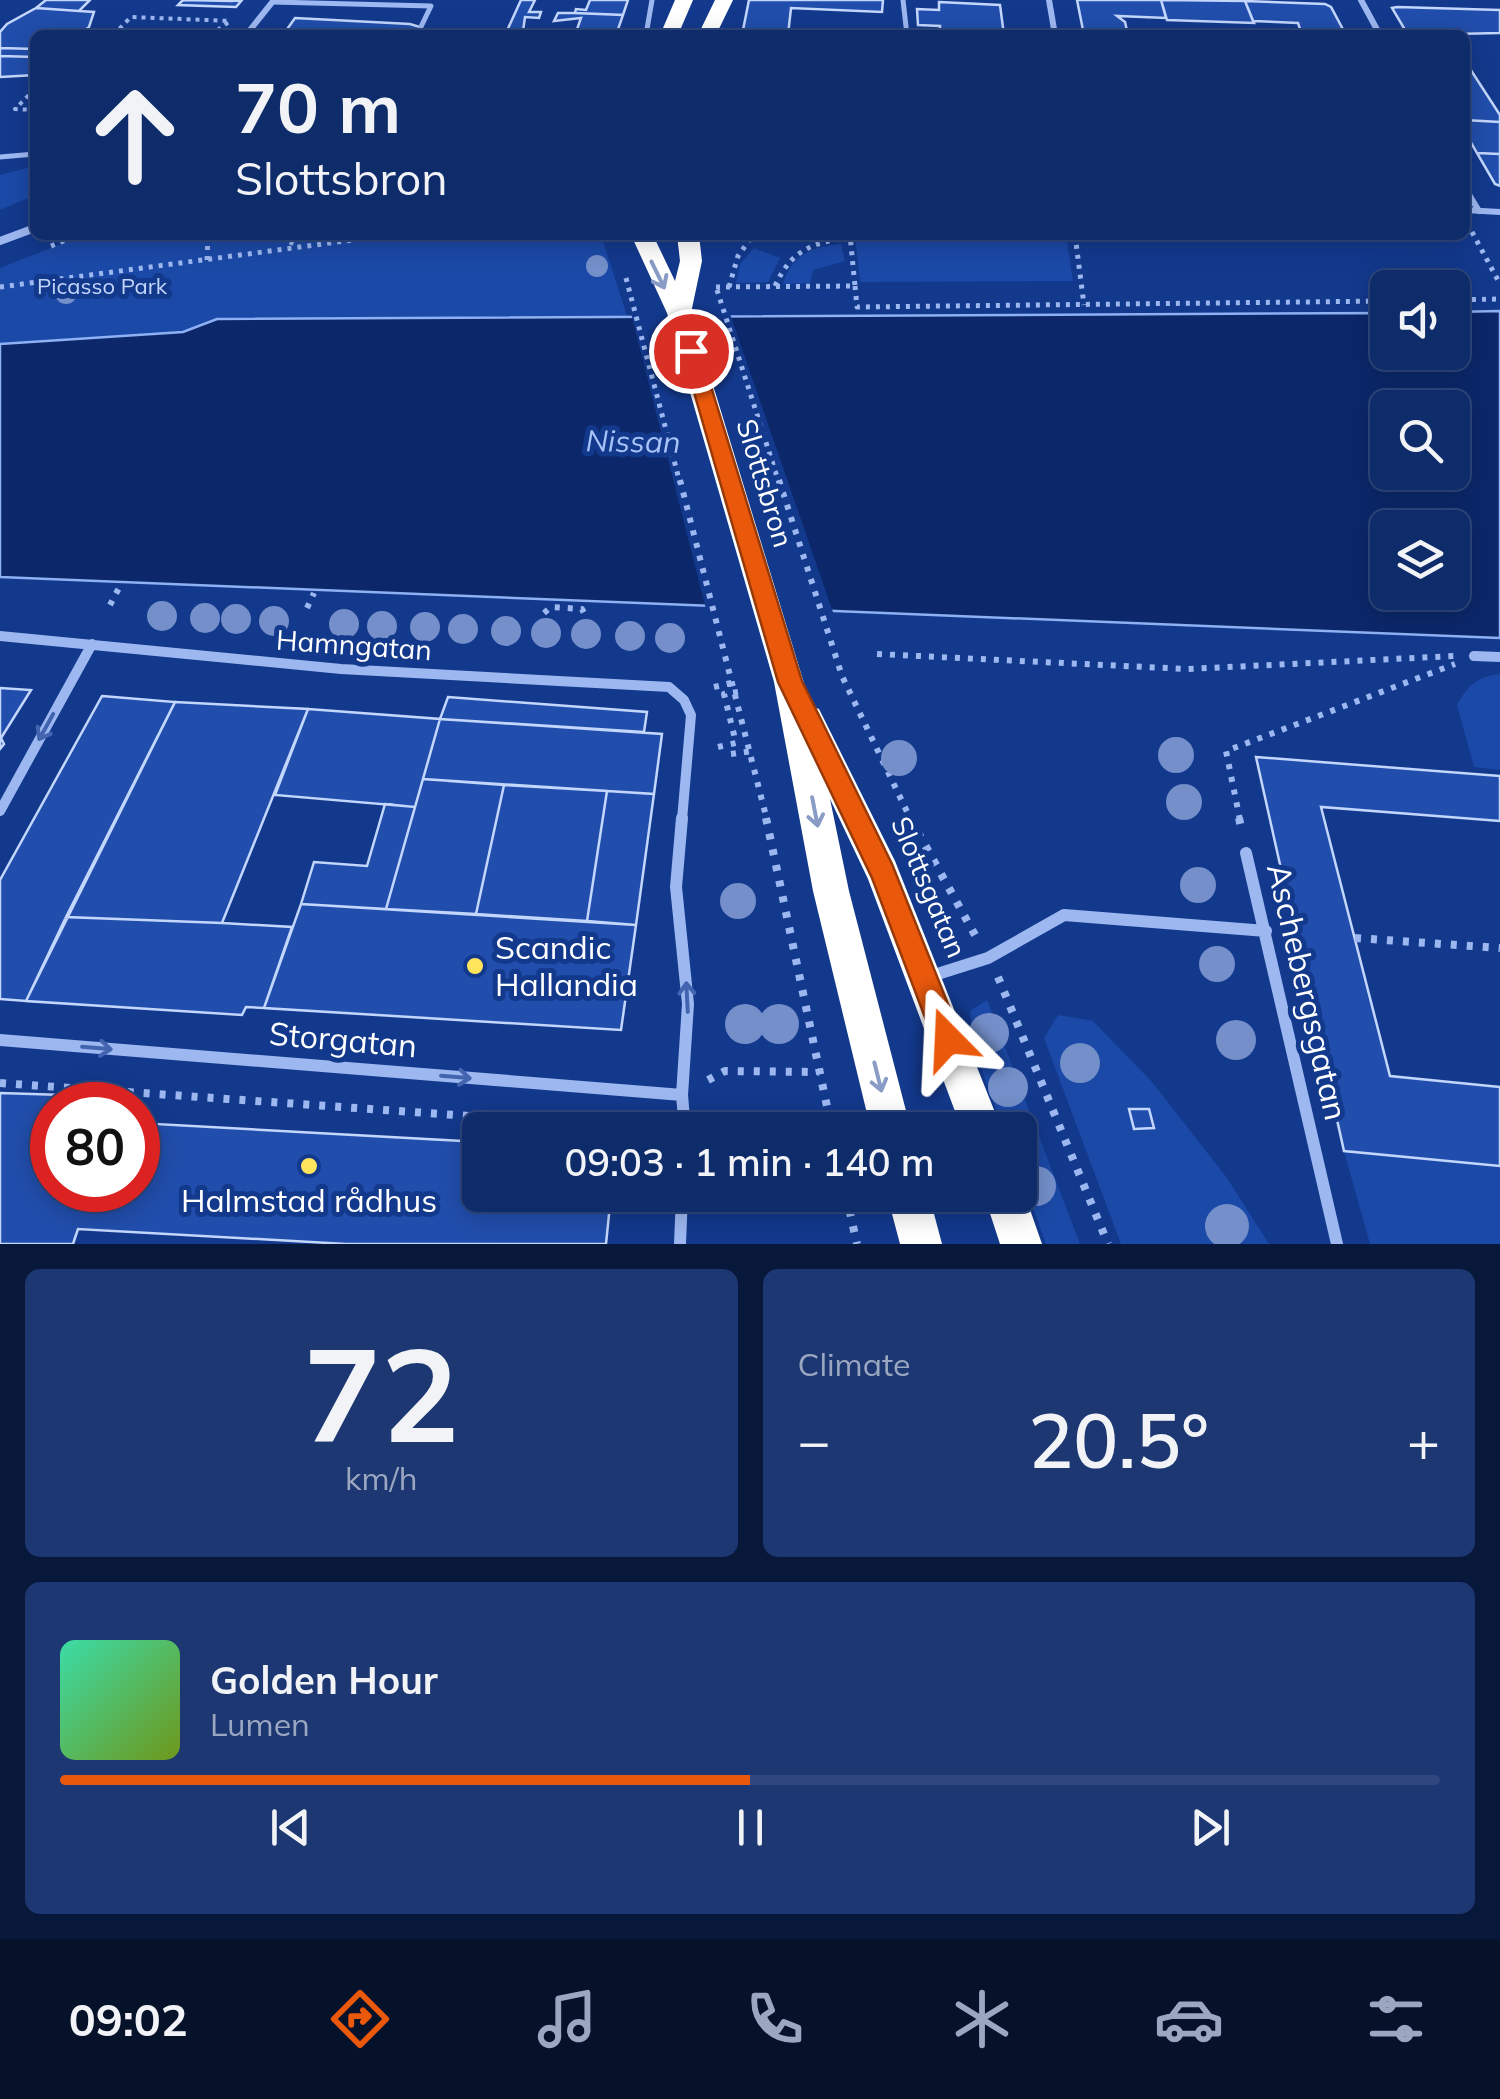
<!DOCTYPE html>
<html lang="en">
<head>
<meta charset="utf-8">
<style>
	:root { --surface:#0e2b6a; --page:#1c3772; --text:#f1f3f6; --muted:#9ba7c1; --line:#2e477e; --accent:#ea580c }
	body { margin:0; font-family:Mulish,sans-serif; background:var(--page); color:var(--text); height:100vh; display:flex; flex-direction:column; font-size:38px; white-space:nowrap }
	* { box-sizing:border-box; margin:0 }
	p { font-size:32px; color:var(--muted) }
	.icon { flex:none; width:55px; height:55px; fill:none; stroke:currentColor; stroke-width:2; stroke-linecap:round; stroke-linejoin:round }
	.map { position:relative; height:1244px; overflow:hidden }
	.sheet { display:flex; flex-direction:column; gap:25px; padding:25px; background:#08183a; flex:1 }
	.sheet>* { flex:none }
	.hud { position:absolute; left:30px; top:30px; width:1440px; height:210px; border-radius:15px; box-shadow:0 5px 25px #0003,0 0 0 2px var(--line); background:#0e2b6a; color:var(--text); overflow:hidden }
	.buttons { position:absolute; left:1370px; top:270px; display:grid; gap:20px }
	.buttons a { display:grid; place-items:center; width:100px; height:100px; border-radius:15px; background:var(--surface); box-shadow:0 5px 25px #0003,0 0 0 2px var(--line); font-size:50px }
	.speed { position:absolute; left:30px; top:1082px; display:flex; gap:20px; font-size:50px; font-weight:700; text-align:center }
	.speed>* { display:grid; place-content:center; width:130px; height:130px; border-radius:50%; background:var(--surface); box-shadow:0 5px 25px #0003,0 0 0 2px var(--line); line-height:1 }
	.speed .limit { border:15px solid #d22; background:#fff; color:#111 }
	.pin { position:absolute; display:grid; place-items:center; width:85px; height:85px; color:#fff; margin:-42px; border:5px solid #fff; border-radius:50%; box-shadow:0 2px 10px #0007 }
	.me { position:absolute; width:110px; margin:-55px; rotate:339deg; stroke-linejoin:round; filter:drop-shadow(0 0 8px #0008) }
	.turn { display:flex; align-items:center; gap:35px; height:210px; padding:0 40px; font-size:45px }
	.turn .icon { width:130px; height:130px; stroke-width:2.5 }
	.turn b { display:block; font-size:70px; line-height:85px }
	.big { font-size:75px; font-weight:600; line-height:1.1 }
	.sheet .card { flex:1; display:flex; flex-direction:column; justify-content:center; gap:15px; min-width:0; padding:0 35px; border-radius:15px; background:var(--page) }
	.sheet .dial { align-items:center; gap:0 }
	.dial b { font-size:130px; line-height:1 }
	.song { display:flex; align-items:center; gap:30px }
	.cover { width:120px; height:120px; border-radius:15px; background:linear-gradient(135deg,hsl(160 70% 55%),hsl(80 70% 35%)) }
	.played { height:10px; border-radius:5px; background:linear-gradient(90deg,var(--accent) 50%,var(--line) 50%) }
	.keys { display:flex; justify-content:space-around; direction:ltr }
	.heat { display:flex; justify-content:space-between; align-items:center; font-size:55px; direction:ltr }
	.sheet .tiles { flex:1; display:grid; gap:25px; grid-template-columns:1fr 1fr }
	.card:last-child { grid-column:span 2 }
	.trip { position:absolute; left:462px; top:1112px; width:575px; height:100px; border-radius:15px; background:var(--surface); box-shadow:0 5px 25px #0003,0 0 0 2px var(--line); font-weight:600; line-height:100px; text-align:center }
	.tab-bar { display:flex; height:160px; justify-content:space-around; align-items:center; background:#06112a; color:var(--muted) }
	.tab-bar .icon { width:70px; height:70px }
	.tab-bar .selected { color:var(--accent) }
	.tab-bar b { font-size:45px; color:var(--text) }
	.map>svg:first-child { display:block }
</style>
</head>
<body>
<div class="map">
<svg width="1500" height="1244" viewBox="0 0 1500 1244">
	<rect width="100%" height="100%" fill="#13398d"/>
	<path fill="#1b49a7" d="M35,166V195L0,210V175Z
		M84,235H601L627,316L217,319L183,332L0,344V268Z
		M855,235H1066L1073,281L860,282Z
		M841,244L845,261L813,270L810,283L783,284C792,254 812,247 841,244Z
		M754,248L780,258L768,282L736,283L740,264Z
		M1500,674V770L1474,767L1457,705C1468,685 1477,677 1500,674Z
		M987,1000L1080,1244H1046L1020,1172V1130H1004L973,1046L970,1011Z
		M1058,1015L1093,1021L1152,1082L1227,1178L1269,1244H1121L1044,1038Z
		M1344,1151L1500,1166V1244H1370Z"/>
	<path fill="#0c286a" stroke="#8eb1f4" stroke-width="2.5" fill-rule="evenodd" d="M1500,311V638L0,577V344L183,332L217,319L1387,313L1388,352H1452L1453,312ZM1388,408H1452V472H1388ZM1388,528H1452V592H1388Z"/>
	<path fill="#13398d" d="M631,313L730,314L835,618L707,613Z"/>
	<path fill="#214eac" stroke="#c3d6fc" stroke-width="2.5" d="M46,0H90L79,11L36,8Z
		M183,0L232,1L242,0L236,7L178,5Z
		M521,0H535L529,12H541L539,18L525,17L523,31L505,35Z
		M590,0H628L623,15L575,13L576,9L586,10Z
		M749,0H883L882,12L791,8L788,35H742Z
		M1077,0H1161L1166,18L1117,16L1125,22L1128,35H1084Z
		M1161,0L1245,1L1254,23L1167,20Z
		M1245,1L1325,4L1331,7L1346,35H1302L1298,23L1253,21Z
		M939,2L1000,5L1004,35L940,34V26L918,25L917,9L939,10Z
		M1397,7L1500,10V33L1408,35L1392,8Z
		M36,8L79,11L94,12L89,27L79,35H35V49L0,48V32L7,24Z
		M558,13H575L623,15L616,35H575L581,18L554,21Z
		M295,18L410,24L420,27L404,35H283Z
		M0,48L35,49V57L0,56Z
		M0,56L35,57V75L0,77Z
		M1465,61L1500,115V122L1465,120Z
		M1465,120L1500,122V154L1477,153L1465,132Z
		M1477,153L1500,154V186L1495,184Z
		M0,688L31,690L1,738L4,744L0,749Z
		M102,696L175,702L26,1001L0,999V880Z
		M448,697L647,712L644,732L440,719Z
		M175,702L308,709L222,923L66,917Z
		M308,709L440,719L415,807L275,795Z
		M440,719L662,734L654,794L423,779Z
		M1256,757L1500,776V821L1321,807L1390,1076L1500,1087V1166L1344,1151Z
		M423,779L504,785L476,914L386,909Z
		M504,785L607,791L587,921L476,914Z
		M607,791L654,794L636,925L587,921Z
		M385,804L415,807L386,909L301,904L314,862L367,866Z
		M301,904L636,925L621,1030L264,1008Z
		M66,917L222,923L292,927L264,1008L246,1007L242,1015L26,1001Z
		M0,1093L95,1096L91,1105H52V1190H138V1123L480,1142V1195H611L606,1244H346L78,1229L73,1244H0Z
		M1129,1109H1149L1154,1128L1134,1129Z"/>
	<g fill="none" stroke-linecap="round" stroke-linejoin="round">
		<path stroke="#9db8f1" stroke-width="4" stroke-dasharray="4 5" stroke-linecap="butt" d="M113,35L131,17L231,21
			M210,35L229,22
			M35,89L15,109L35,110"/>
		<path stroke="#9db8f1" stroke-width="5" stroke-dasharray="4 6" stroke-linecap="butt" d="M1472,232L1500,284
			M271,235L298,245
			M1075,235L1084,305
			M51,246L78,235
			M207,260L208,235
			M626,278L680,483
			M775,286C792,249 812,243 851,237
			M855,286L857,307L1388,301
			M0,287L390,235
			M716,287L855,286L850,235
			M729,287L738,256L753,235
			M717,290L779,483
			M1452,300L1500,299"/>
		<path stroke="#9db8f1" stroke-width="6" stroke-dasharray="5 8" stroke-linecap="butt" d="M680,480L767,820
			M779,480L842,676L911,820
			M110,605L121,584
			M307,608L314,593
			M544,613L551,607L582,609L585,615
			M877,654L1188,669L1455,656
			M714,687L735,682
			M718,747L736,743L724,694L738,692
			M731,754L752,751
			M1240,820L1226,751L1455,664"/>
		<path stroke="#9db8f1" stroke-width="8" stroke-dasharray="6 10" stroke-linecap="butt" d="M766,818L832,1130
			M910,818L975,935
			M1239,818L1242,832
			M1355,938L1500,948
			M998,977L1108,1244
			M708,1080L725,1071L819,1072
			M0,1083L626,1127L640,1119
			M846,1195L857,1244"/>
		<path stroke="#9db8f1" stroke-width="5" d="M903,0L907,35
			M273,2L431,6L417,35
			M646,35L652,0
			M0,157L35,154"/>
		<path stroke="#9db8f1" stroke-width="6" d="M1049,0L1055,35
			M1361,0L1380,35
			M246,35L274,0
			M1465,188L1479,211
			M1465,210L1500,212"/>
		<path stroke="#9db8f1" stroke-width="8" d="M0,241L35,228"/>
		<path stroke="#9db8f1" stroke-width="10" d="M0,636L341,669L669,687L684,700L691,715L682,820
			M1474,656L1500,657
			M0,811L92,644"/>
		<path stroke="#9db8f1" stroke-width="12" d="M682,818L676,887L688,1004L682,1095L685,1130
			M1246,853L1337,1244
			M928,977L988,958L1064,915L1266,931
			M0,1040L682,1095
			M680,1244L682,1195"/>
		<path fill="#fff" fill-rule="evenodd" d="M675,0H693L678,35H660Z
			M715,0H733L716,35H698Z
			M631,235H653L675,281L680,261L677,235H699L702,261L691,313L811,706L819,709L895,861L1002,1130H962L868,879L830,799L849,891L911,1130H871L813,891L774,682L667,313Z
			M1020,1181L1042,1244H1000L984,1195H1020Z
			M887,1195H929L942,1244H900Z"/>
	</g>
	<g fill="#748fca">
		<circle cx="597" cy="266" r="11"/>
		<circle cx="66" cy="293" r="11"/>
		<circle cx="162" cy="616" r="15"/>
		<circle cx="205" cy="618" r="15"/>
		<circle cx="236" cy="619" r="15"/>
		<circle cx="274" cy="621" r="15"/>
		<circle cx="344" cy="624" r="15"/>
		<circle cx="382" cy="626" r="15"/>
		<circle cx="425" cy="627" r="15"/>
		<circle cx="463" cy="629" r="15"/>
		<circle cx="506" cy="631" r="15"/>
		<circle cx="546" cy="633" r="15"/>
		<circle cx="586" cy="634" r="15"/>
		<circle cx="630" cy="636" r="15"/>
		<circle cx="670" cy="638" r="15"/>
		<circle cx="1176" cy="755" r="18"/>
		<circle cx="899" cy="758" r="18"/>
		<circle cx="1184" cy="802" r="18"/>
		<circle cx="1198" cy="885" r="18"/>
		<circle cx="738" cy="901" r="18"/>
		<circle cx="1217" cy="964" r="18"/>
		<circle cx="745" cy="1024" r="20"/>
		<circle cx="779" cy="1024" r="20"/>
		<circle cx="989" cy="1033" r="20"/>
		<circle cx="1236" cy="1040" r="20"/>
		<circle cx="1080" cy="1063" r="20"/>
		<circle cx="1008" cy="1087" r="20"/>
		<circle cx="1036" cy="1186" r="20"/>
		<circle cx="1227" cy="1226" r="22"/>
	</g>
	<defs><path id="oneway-shaft" d="M-6 0H5M1.5-3L5.5 0L1.5 3" fill="none" stroke-width="1.6" stroke-linecap="round" stroke-linejoin="round" transform="scale(2.5)"/></defs>
	<g stroke="#899cc6">
		<use href="#oneway-shaft" transform="translate(658 275) rotate(64)"/>
		<use href="#oneway-shaft" transform="translate(815 812) rotate(79)"/>
		<use href="#oneway-shaft" transform="translate(878 1077) rotate(76)"/>
	</g>
	<g stroke="#4365b0">
		<use href="#oneway-shaft" transform="translate(46 727) rotate(119)"/>
		<use href="#oneway-shaft" transform="translate(687 997) rotate(-93)"/>
		<use href="#oneway-shaft" transform="translate(97 1048) rotate(5)"/>
		<use href="#oneway-shaft" transform="translate(456 1077) rotate(5)"/>
	</g>
	<path fill="#ea580c" stroke="#983908" stroke-width="2.5" d="M691,345L700,351L802,681L892,864L962,1039L958,1049L948,1053L937,1049L872,878L778,682L682,351Z"/>
	<g fill="#ffe45c" stroke="#13398d" stroke-width="4">
		<circle cx="475" cy="966" r="10"/>
		<circle cx="309" cy="1166" r="10"/>
	</g>
	<g text-anchor="middle" stroke-width="10" stroke-linejoin="round" paint-order="stroke">
		<g font-size="22" fill="#c3d6fc" stroke="#13398d">
			<text x="102" y="294">Picasso Park</text>
		</g>
		<g font-size="28" fill="#fff" stroke="#13398d">
			<text transform="translate(765 483) rotate(73)" y="10">Slottsbron</text>
			<text transform="translate(354 645) rotate(4)" y="10">Hamngatan</text>
			<text transform="translate(929 887) rotate(67)" y="10">Slottsgatan</text>
		</g>
		<g font-size="30" font-style="italic" fill="#a8c3f8" stroke="#13398d">
			<text transform="translate(633 442) rotate(1)" y="10">Nissan</text>
		</g>
		<g font-size="32" fill="#fff" stroke="#13398d" text-anchor="start">
			<text x="495" y="959">Scandic<tspan x="495" dy="37">Hallandia</tspan></text>
			<text x="309" y="1212" text-anchor="middle">Halmstad rådhus</text>
		</g>
		<g font-size="32" fill="#fff" stroke="#13398d">
			<text transform="translate(1307 992) rotate(77)" y="11">Aschebergsgatan</text>
			<text transform="translate(343 1040) rotate(5)" y="11">Storgatan</text>
		</g>
	</g>
</svg>
<div class="buttons">
<a><svg class="icon" aria-label="sound" viewBox="0 0 24 24"><path d="M4 9h4l5-4v14l-5-4H4zM17 9q2 3 0 6"/></svg></a>
<a><svg class="icon" aria-label="search" viewBox="0 0 24 24"><circle cx="10" cy="10" r="6"/><path d="M15 15l6 6"/></svg></a>
<a><svg class="icon" aria-label="layers" viewBox="0 0 24 24"><path d="M12 4l9 5-9 5-9-5zM3 14l9 5 9-5"/></svg></a>
</div>
<div class="speed"><div class="limit">80</div></div>
<div class="pin" style="left:691px;top:351px;background:#d93025"><svg class="icon" aria-label="arrive" viewBox="0 0 24 24"><path d="M6 21V4h12l-3 4 3 4H6"/></svg></div>
<svg class="me" style="left:948px;top:1039px" viewBox="-20 -20 40 40"><path d="M0-17L14 15 0 8-14 15z" fill="#ea580c" stroke="#fff" stroke-width="4"/></svg>
<div class="trip">09:03 · 1 min · 140 m</div>
<div class="hud">
<div class="turn"><svg class="icon" aria-label="ahead" viewBox="0 0 24 24"><path d="M12 20V5M6 11l6-6 6 6"/></svg><div><b>70 m</b>Slottsbron</div></div>
</div>
</div>
<section class="sheet">
<div class="tiles">
<div class="card dial"><b>72</b><p>km/h</p></div>
<div class="card"><p>Climate</p>
<div class="heat"><a>−</a><b class="big">20.5°</b><a>+</a></div>
</div>
<div class="card">
<div class="song"><i class="cover"></i><div><b>Golden Hour</b><p>Lumen</p></div></div>
<div class="played"></div>
<div class="keys"><svg class="icon" aria-label="previous" viewBox="0 0 24 24"><path d="M18 5L8 12l10 7zM5 5v14"/></svg><svg class="icon" aria-label="pause" viewBox="0 0 24 24"><path d="M8 5v14M16 5v14"/></svg><svg class="icon" aria-label="next" viewBox="0 0 24 24"><path d="M6 5l10 7-10 7zM19 5v14"/></svg></div>
</div>
</div>
</section>
<nav class="tab-bar">
<b>09:02</b>
<svg class="icon selected" aria-label="directions" viewBox="0 0 24 24"><path d="M12 3l9 9-9 9-9-9zM9 14v-3h6M13 9l2 2-2 2"/></svg>
<svg class="icon" aria-label="music" viewBox="0 0 24 24"><path d="M9 18V5l10-2v13"/><circle cx="6" cy="18" r="3"/><circle cx="16" cy="16" r="3"/></svg>
<svg class="icon" aria-label="phone" viewBox="0 0 24 24"><path d="M5 4h4l2 5-3 2q2 4 5 5l2-3 5 2v4C11 20 4 13 5 4z"/></svg>
<svg class="icon" aria-label="climate" viewBox="0 0 24 24"><path d="M12 3v18M4 7l16 10M4 17L20 7"/></svg>
<svg class="icon" aria-label="car" viewBox="0 0 24 24"><path d="M5 17H2v-5l4-1 3-4h7l3 4 3 1v5h-3M9 17h6M6 11h13"/><circle cx="7" cy="17" r="2"/><circle cx="17" cy="17" r="2"/></svg>
<svg class="icon" aria-label="filters" viewBox="0 0 24 24"><path d="M4 7h16M4 17h16"/><circle cx="9" cy="7" r="2"/><circle cx="15" cy="17" r="2"/></svg>
</nav>
</body>
</html>
